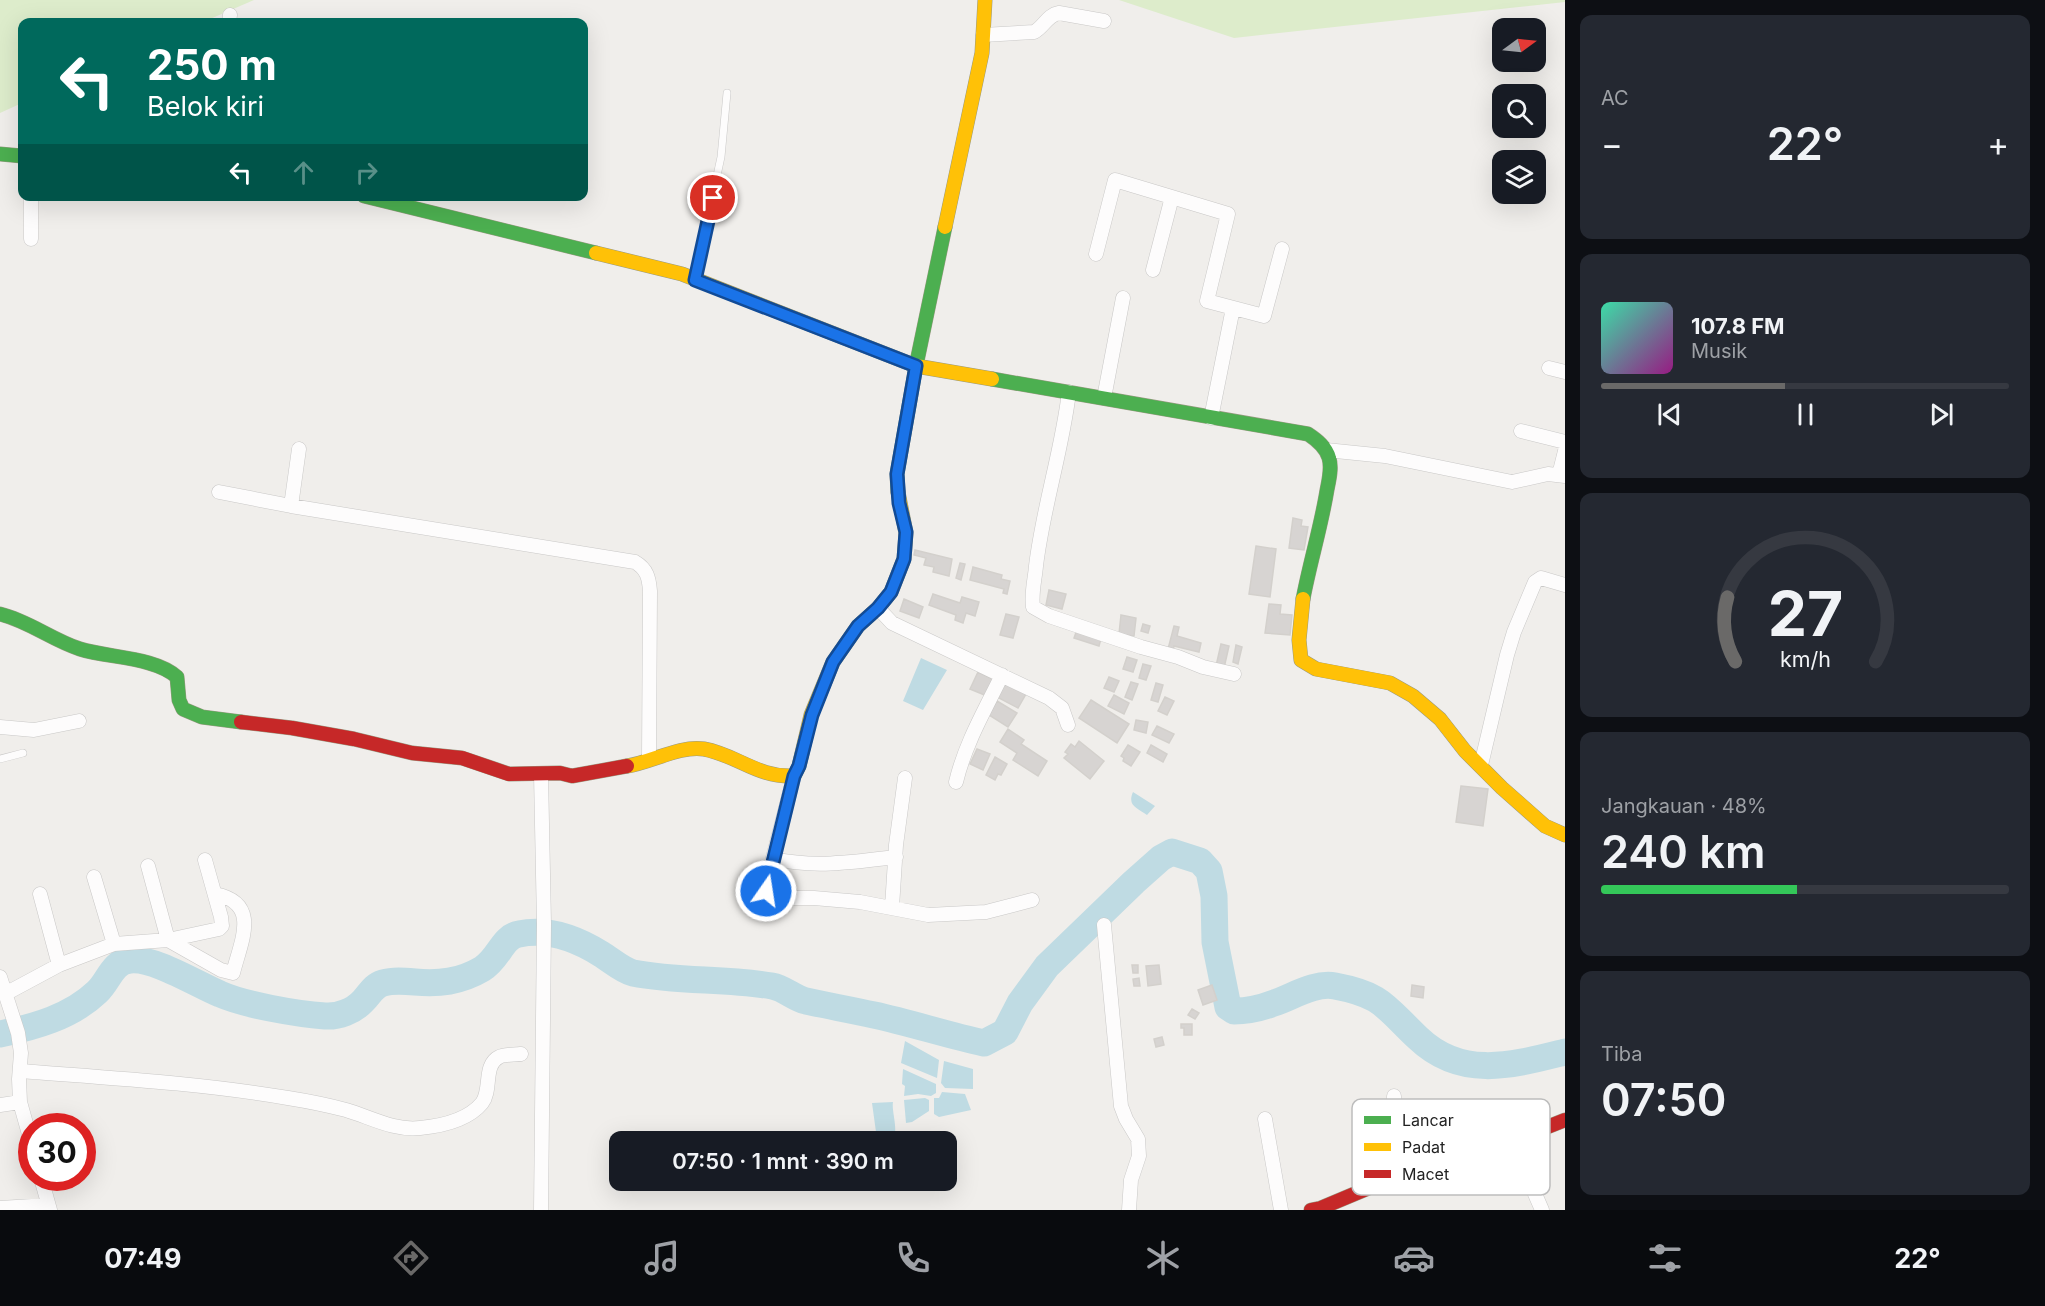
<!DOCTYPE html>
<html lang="id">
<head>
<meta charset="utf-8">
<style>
	:root { --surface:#171b24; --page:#242831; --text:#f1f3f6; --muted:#9ea1a6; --line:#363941; --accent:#6a6968 }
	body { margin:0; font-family:Inter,sans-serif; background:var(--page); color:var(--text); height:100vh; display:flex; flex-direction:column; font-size:22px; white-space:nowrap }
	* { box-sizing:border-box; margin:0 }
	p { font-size:20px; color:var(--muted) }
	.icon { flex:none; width:33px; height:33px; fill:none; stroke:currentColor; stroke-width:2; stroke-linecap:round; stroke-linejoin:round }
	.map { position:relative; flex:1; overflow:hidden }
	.panel { display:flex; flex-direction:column; gap:15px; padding:15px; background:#0d0f14; width:480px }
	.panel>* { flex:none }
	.banner { position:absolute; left:18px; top:18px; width:570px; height:183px; border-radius:12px; box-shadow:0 6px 24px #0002; background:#00695c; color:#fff; overflow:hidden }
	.needle { width:39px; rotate:75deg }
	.tools { position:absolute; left:1492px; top:18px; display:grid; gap:12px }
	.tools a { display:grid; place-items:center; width:54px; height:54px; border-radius:12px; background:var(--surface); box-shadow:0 6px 24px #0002; font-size:30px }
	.speed { position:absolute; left:18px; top:1113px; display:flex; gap:12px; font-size:30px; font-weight:700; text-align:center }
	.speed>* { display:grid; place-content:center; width:78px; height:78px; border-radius:50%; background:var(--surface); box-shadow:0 6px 24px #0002; line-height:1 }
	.speed .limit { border:9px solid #d22; background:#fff; color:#111 }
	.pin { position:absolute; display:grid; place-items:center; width:51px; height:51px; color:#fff; margin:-26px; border:3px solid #fff; border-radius:50%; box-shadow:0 2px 6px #0007 }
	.me { position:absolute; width:66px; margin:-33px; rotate:13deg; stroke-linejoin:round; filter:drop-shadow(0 0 4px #0008) }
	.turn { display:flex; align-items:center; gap:21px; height:126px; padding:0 30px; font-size:27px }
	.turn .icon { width:78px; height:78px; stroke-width:2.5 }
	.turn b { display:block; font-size:42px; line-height:51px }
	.lanes { display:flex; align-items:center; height:57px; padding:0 30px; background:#0003; justify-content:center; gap:30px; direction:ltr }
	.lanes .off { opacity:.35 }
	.big { font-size:45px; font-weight:600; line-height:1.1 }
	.panel .tile { flex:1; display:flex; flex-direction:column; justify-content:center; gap:9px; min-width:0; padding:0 21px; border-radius:12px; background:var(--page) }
	.panel .dial { align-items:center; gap:0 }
	.dial svg { height:156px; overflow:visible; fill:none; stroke:var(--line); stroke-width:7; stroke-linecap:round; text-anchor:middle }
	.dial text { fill:var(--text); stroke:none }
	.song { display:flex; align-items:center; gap:18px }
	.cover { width:72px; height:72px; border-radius:9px; background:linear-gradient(135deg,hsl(160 70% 55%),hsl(310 70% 35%)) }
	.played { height:6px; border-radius:3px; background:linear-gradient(90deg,var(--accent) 45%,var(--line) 45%) }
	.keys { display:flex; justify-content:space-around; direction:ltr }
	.heat { display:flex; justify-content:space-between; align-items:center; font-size:33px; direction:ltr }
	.charge { height:9px; border-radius:4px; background:linear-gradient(90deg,#34c759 48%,var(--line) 0) }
	.trip { position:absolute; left:609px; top:1131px; width:348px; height:60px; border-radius:12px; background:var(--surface); box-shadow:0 6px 24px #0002; font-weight:600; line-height:60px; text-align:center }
	.tab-bar { display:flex; height:96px; justify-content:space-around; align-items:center; background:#090b0e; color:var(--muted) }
	.tab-bar .icon { width:42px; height:42px }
	.tab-bar .current { color:var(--accent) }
	.tab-bar b { font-size:27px; color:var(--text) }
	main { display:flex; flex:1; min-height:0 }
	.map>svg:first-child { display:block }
</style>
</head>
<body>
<main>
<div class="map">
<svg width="1565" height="1210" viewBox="0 0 1565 1210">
	<rect width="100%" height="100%" fill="#f0eeeb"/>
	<path fill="#ddeccb" d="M0,0H254L203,22H22V103L0,113Z
		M1119,0H1565V2L1234,38Z"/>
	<path fill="#bfdbe3" d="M921,658L947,670L923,710L903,701Z
		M1133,792L1155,806L1147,815C1137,808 1127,806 1133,792Z
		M905,1041L939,1060L937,1078L901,1063Z
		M944,1061L973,1069V1089L945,1088L941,1083Z
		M903,1069L936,1084V1093L931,1096L918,1094L904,1096L905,1086L902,1084Z
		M942,1092L965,1094L971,1110L939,1117L934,1114V1098H939Z
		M925,1098L929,1100V1111L912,1122L906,1123L904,1100Z
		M893,1102C891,1113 902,1138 888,1142C883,1143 878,1141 873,1141L876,1132L872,1103Z"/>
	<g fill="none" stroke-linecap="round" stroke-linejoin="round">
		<path stroke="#bfdbe3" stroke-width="27" d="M0,1034C34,1027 71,1017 97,992C109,981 112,962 130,960C153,957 198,985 220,994C245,1005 297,1014 325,1016C338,1017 354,1011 363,1001C370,994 373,986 383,983C393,980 404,981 415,982C439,984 460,982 482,969C499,959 502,937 519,934C548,928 577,939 601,954C611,960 622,970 633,973C678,982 726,978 772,986C784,988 794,998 806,1001C829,1006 852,1010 874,1015C911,1023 947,1035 984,1043L1005,1032L1020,1003L1047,966L1134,882L1161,858L1172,852L1200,861L1209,871L1214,896L1215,942L1228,1007L1234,1011C1248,1011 1261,1008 1274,1003C1292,997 1315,982 1335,986C1383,995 1385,1007 1418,1038C1462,1080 1513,1065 1565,1052"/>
	</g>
	<path fill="#d7d4d2" stroke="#d3d0cc" stroke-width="1.5" d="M1293,518L1302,520L1301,526L1308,527L1304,550L1289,548Z
		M1256,546L1276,549L1270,597L1249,594Z
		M915,550L952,559L949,576L933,572L934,567L924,565L926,558L914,555Z
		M960,563L965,564L961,580L956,578Z
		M973,567L1002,575L1001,579L1010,581L1007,594L1003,593L1004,589L970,580Z
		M1049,590L1066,594L1062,609L1046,605Z
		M933,594L960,603L962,597L979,602L975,616L966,613L963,623L955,620L956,615L929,605Z
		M904,599L923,607L919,618L900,611Z
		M1269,604L1281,605L1280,614L1292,615L1290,635L1265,633Z
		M1006,614L1019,617L1013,638L1000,635Z
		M1121,615L1136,618L1134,636L1119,634Z
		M1143,624L1150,626L1148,633L1141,631Z
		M1174,626L1179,627L1177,636L1201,643L1199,652L1174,646L1173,651L1168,649Z
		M1078,627L1102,635L1099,646L1074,638Z
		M1221,644L1229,646L1224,668L1216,666Z
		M1236,645L1242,647L1238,664L1233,662Z
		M1127,657L1137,660L1133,672L1123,669Z
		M1143,664L1151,666L1146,680L1139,678Z
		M978,672L994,680L987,696L970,689Z
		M1109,677L1119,681L1114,692L1104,688Z
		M1006,682L1026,694L1018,708L997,697Z
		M1131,682L1138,684L1132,700L1125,697Z
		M1156,683L1163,685L1158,702L1151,700Z
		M1114,695L1129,703L1124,714L1108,706Z
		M1165,697L1174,701L1167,715L1158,711Z
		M1091,700L1129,724L1117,743L1079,718Z
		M997,701L1017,713L1008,727L989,715Z
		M1136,720L1148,722L1146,733L1134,730Z
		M1157,726L1174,734L1169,743L1152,735Z
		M1008,729L1024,740L1021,744L1047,761L1038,776L1013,760L1017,753L1000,742Z
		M1079,741L1104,761L1090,779L1064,758L1068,754L1065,752L1071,744L1075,747Z
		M1128,745L1140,752L1131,766L1123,761L1124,758L1121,756Z
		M1151,745L1167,754L1163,762L1147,753Z
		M977,749L990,754L983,770L970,764Z
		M995,757L1007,764L1001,775L998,774L995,780L986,775Z
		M1461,786L1488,789L1483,826L1456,822Z
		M1132,965H1138V973H1133Z
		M1159,965L1161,984L1148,986L1146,966Z
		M1139,978L1140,986H1134L1133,979Z
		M1212,985L1217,1000L1203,1005L1198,990Z
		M1412,985L1424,987L1423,998L1411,996Z
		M1192,1009L1199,1013L1195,1019L1188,1015Z
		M1181,1024H1192V1035H1184V1028H1181Z
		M1162,1037L1164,1045L1156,1047L1154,1039Z"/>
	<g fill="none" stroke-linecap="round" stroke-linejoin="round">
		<defs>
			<path id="lane" d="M695,277L721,157L727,93
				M0,759L23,753"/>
			<path id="street" d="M229,22L230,15
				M983,35L1034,32C1044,27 1047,15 1059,13L1104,21
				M31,239V196
				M1096,254L1115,180L1228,214L1207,301L1264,316L1282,249
				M1153,270L1172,197
				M1549,368L1565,372
				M1069,392C1062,451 1043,507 1036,566C1035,579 1031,593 1033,607L1049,616L1141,647L1178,657L1203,667L1234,674
				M1104,398L1123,298
				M1211,418L1233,308
				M1521,431L1565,442
				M1326,450L1385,456L1512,482L1548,474L1565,476
				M1559,475L1565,451
				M219,492L291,506L635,562C647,569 649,578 650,591L649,759
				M291,506L299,449
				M878,608L892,623L1049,698L1062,708L1068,725
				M0,727L34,730L79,721
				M1481,765L1507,655L1514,632L1535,582L1541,578L1565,585
				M541,774L544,924L541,1210
				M794,776L766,885L768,896L773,898H814L860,902L928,915L986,912L1032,900
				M956,782C965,744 985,710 1002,675
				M774,859C815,868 855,862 896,857
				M148,866L168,940L221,970L233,973C241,941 261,903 215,894
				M94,877L114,944
				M892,907L896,845L905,778
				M1104,925L1121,1106L1126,1119L1138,1139L1139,1156L1131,1180L1129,1210
				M59,965L114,944L168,940L219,929L222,926L221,917L205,860
				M0,977L18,1033L21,1053L19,1079L20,1102L32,1145
				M5,994L59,965L40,894
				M21,1071C110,1078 200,1083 288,1098C307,1101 327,1105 346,1110C370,1117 394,1131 420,1128C441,1126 468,1120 482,1103C492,1090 483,1065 499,1057C504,1054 515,1055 521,1054
				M1394,1096V1127L1402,1174
				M0,1105L20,1102
				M1265,1119L1281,1210
				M1512,1141L1542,1210
				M41,1178L50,1210
				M0,1208L48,1205"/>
			<path id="fast" d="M0,154L22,156
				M364,196L596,253
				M992,379L1308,434C1317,440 1326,447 1329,458C1332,468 1329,480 1327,490C1321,527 1310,562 1303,599
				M898,492L897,474L916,366L945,227
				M0,614C29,621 52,640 80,649C109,658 155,657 177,677L179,700L183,709L202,717L241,722"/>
			<path id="slow" d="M945,227L982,53L985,0
				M596,253L682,274L916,366L992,379
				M1303,599L1299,640L1301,660L1316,669L1390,683L1413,696L1440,719L1465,751L1502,788L1545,826L1565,835
				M627,766C650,763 680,745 704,749C737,755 758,778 794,776L799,766L811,715L833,662L858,626L878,608L891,592L904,559L906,533L898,492"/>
			<path id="jam" d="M241,722L292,728L354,739L412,753L462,758L509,774L560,773L572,776L627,766
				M1311,1210L1321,1208L1402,1174L1512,1141L1565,1120"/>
		</defs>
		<use href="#lane" stroke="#c9c8c7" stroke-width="8"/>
		<use href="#street" stroke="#c9c8c7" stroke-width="15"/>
		<use href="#fast" stroke="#999a82" stroke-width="15"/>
		<use href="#slow" stroke="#999a82" stroke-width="15"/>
		<use href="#jam" stroke="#999a82" stroke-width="15"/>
		<use href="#lane" stroke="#fdfcfc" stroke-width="7"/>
		<use href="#street" stroke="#fdfcfc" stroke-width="14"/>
		<use href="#fast" stroke="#4caf50" stroke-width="14"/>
		<use href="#slow" stroke="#ffc107" stroke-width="14"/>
		<use href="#jam" stroke="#c62828" stroke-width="14"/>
	</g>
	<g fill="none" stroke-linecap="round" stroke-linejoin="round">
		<defs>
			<path id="route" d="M713,198L695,280L916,366L897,474L899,503L906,532L904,559L891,592L878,608L858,626L833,662L812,715L799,766L794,776L766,891"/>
		</defs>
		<use href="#route" stroke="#114b97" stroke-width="15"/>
		<use href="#route" stroke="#1a73e8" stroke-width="10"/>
	</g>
	<rect x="1352" y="1099" width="198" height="96" rx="9" fill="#fff" stroke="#bdbdbd" stroke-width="1.5"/>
	<rect x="1364" y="1116" width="27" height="8" fill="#4caf50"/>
	<rect x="1364" y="1143" width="27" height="8" fill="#ffc107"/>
	<rect x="1364" y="1170" width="27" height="8" fill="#c62828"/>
	<g font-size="16" fill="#222">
		<text x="1402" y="1126">Lancar</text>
		<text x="1402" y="1153">Padat</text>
		<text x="1402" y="1180">Macet</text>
	</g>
</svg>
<div class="tools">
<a><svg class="needle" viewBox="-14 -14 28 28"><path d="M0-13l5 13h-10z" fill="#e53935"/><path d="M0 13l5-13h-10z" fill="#9ea1a6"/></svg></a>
<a><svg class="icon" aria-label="search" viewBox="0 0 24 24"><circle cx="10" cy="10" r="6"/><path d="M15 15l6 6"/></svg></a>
<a><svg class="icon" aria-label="layers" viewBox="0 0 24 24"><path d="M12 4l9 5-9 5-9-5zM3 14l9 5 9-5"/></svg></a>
</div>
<div class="speed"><div class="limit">30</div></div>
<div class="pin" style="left:713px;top:198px;background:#d93025"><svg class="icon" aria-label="arrive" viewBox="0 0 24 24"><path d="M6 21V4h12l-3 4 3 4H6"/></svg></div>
<svg class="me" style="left:766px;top:891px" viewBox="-20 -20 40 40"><circle r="17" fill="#1a73e8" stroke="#fff" stroke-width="3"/><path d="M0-11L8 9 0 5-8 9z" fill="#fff"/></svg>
<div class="trip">07:50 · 1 mnt · 390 m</div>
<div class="banner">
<div class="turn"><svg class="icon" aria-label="left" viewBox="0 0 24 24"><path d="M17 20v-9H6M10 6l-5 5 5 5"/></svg><div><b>250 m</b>Belok kiri</div></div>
<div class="lanes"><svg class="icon" aria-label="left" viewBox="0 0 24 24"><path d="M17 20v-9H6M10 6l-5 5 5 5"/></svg><svg class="icon off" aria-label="ahead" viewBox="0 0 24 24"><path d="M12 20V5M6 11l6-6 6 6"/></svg><svg class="icon off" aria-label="right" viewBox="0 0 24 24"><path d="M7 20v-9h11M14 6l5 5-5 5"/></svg></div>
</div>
</div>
<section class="panel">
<div class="tile"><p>AC</p>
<div class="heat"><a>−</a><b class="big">22°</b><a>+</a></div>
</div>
<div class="tile">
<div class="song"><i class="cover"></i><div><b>107.8 FM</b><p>Musik</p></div></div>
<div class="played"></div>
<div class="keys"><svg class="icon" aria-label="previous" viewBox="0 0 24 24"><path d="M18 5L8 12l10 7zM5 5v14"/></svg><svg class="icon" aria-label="pause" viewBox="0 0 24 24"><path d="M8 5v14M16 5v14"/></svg><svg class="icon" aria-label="next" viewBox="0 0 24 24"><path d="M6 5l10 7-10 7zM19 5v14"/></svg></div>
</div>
<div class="tile dial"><svg viewBox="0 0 100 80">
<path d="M14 69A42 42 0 1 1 86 69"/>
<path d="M14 69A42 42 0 0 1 10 36" stroke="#6a6968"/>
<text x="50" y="56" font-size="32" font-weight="700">27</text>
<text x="50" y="72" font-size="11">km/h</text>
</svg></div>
<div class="tile"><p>Jangkauan · 48%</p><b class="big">240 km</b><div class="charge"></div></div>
<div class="tile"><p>Tiba</p><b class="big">07:50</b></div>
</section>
</main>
<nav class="tab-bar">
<b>07:49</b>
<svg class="icon current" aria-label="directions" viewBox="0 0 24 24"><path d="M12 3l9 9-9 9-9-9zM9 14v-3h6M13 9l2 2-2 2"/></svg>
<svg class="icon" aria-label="music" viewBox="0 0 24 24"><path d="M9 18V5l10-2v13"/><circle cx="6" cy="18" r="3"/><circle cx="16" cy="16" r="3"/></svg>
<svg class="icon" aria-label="phone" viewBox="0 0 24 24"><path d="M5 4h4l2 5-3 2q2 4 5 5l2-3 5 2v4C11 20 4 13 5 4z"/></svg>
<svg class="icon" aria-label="climate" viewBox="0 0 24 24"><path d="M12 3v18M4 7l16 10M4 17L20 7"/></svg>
<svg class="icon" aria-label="car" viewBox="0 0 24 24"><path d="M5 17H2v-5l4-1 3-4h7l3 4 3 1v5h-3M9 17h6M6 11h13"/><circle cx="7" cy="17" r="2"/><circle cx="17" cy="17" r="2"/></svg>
<svg class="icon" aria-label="filters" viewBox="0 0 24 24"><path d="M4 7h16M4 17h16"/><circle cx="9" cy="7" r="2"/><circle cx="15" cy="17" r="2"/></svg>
<b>22°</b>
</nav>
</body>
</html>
